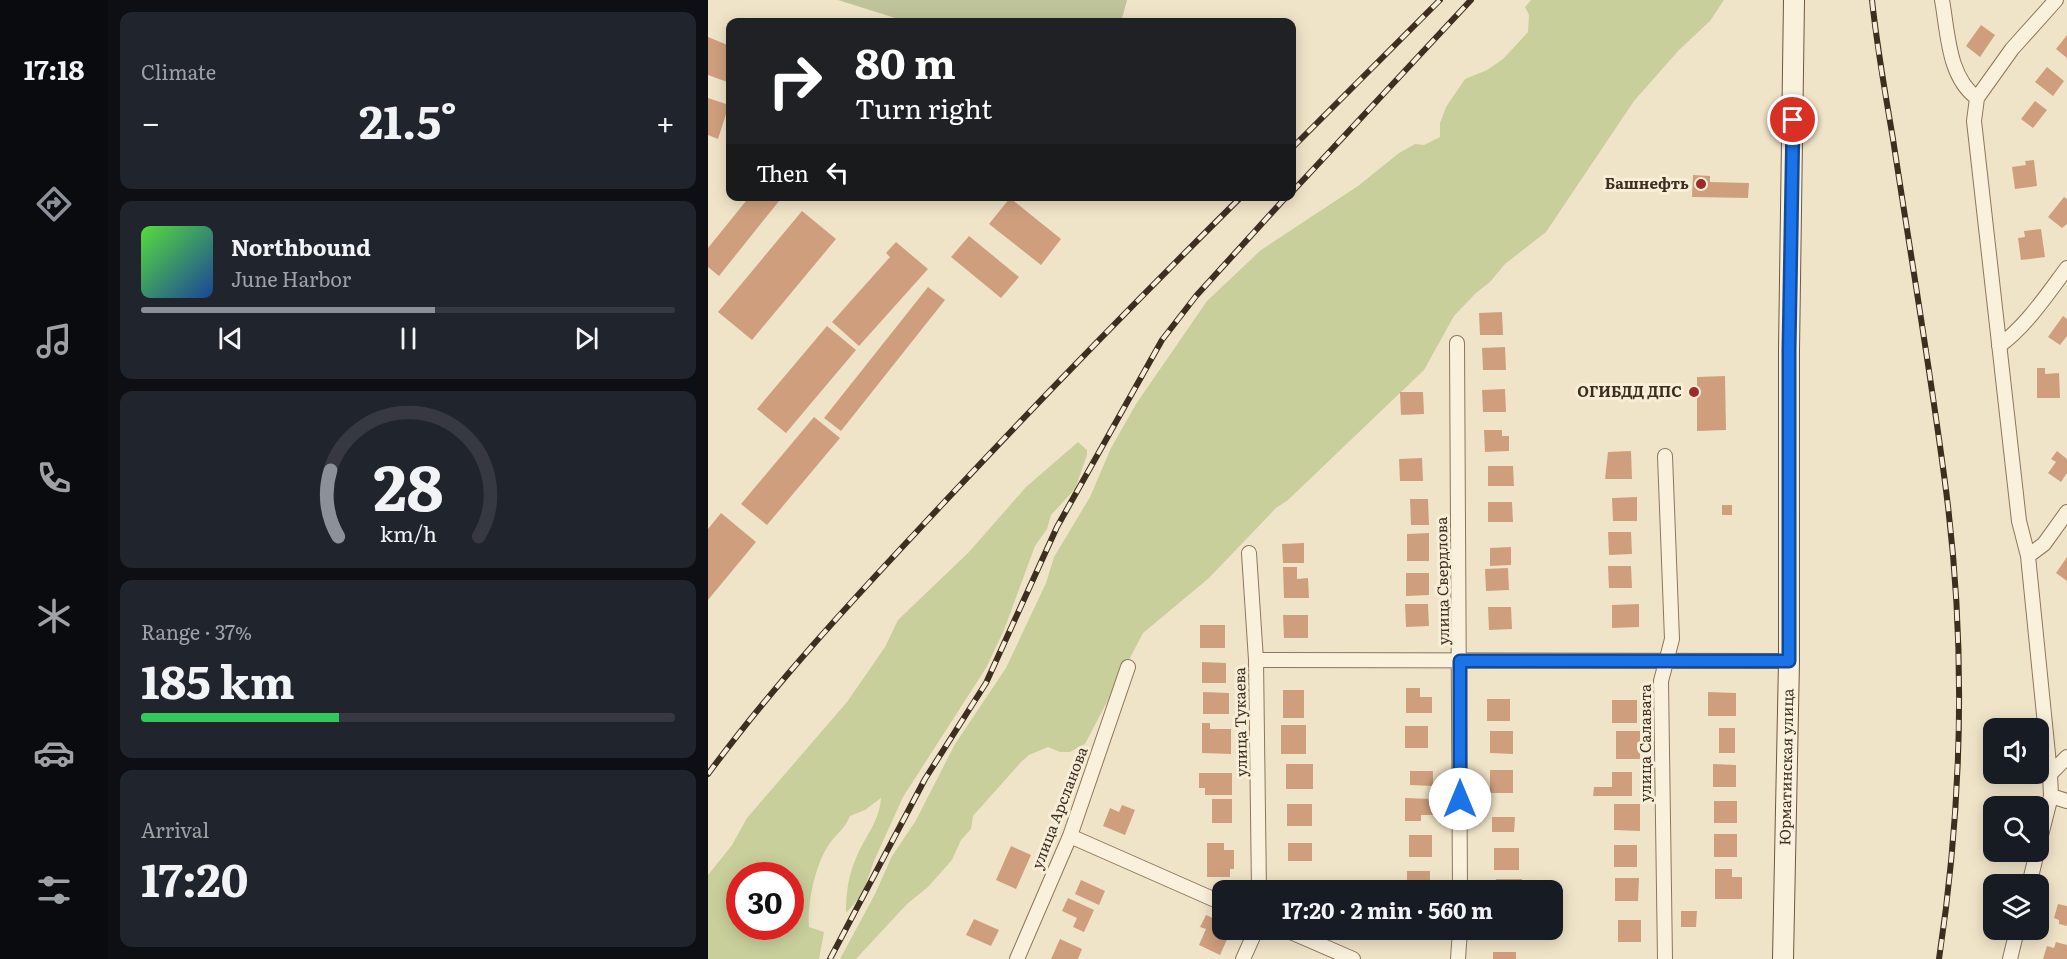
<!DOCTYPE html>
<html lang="en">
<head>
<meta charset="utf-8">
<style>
	:root { --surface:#171b24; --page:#20242c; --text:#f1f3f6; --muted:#9ea1a6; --line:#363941; --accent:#8c9099 }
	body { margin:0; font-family:Literata,serif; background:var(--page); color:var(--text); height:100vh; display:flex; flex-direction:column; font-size:22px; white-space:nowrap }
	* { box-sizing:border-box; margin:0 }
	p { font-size:20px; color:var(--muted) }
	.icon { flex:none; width:33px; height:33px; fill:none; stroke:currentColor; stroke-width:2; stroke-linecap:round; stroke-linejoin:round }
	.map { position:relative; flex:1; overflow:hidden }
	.drawer { display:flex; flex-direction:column; gap:12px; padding:12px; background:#0d0f14; width:600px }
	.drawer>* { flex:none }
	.top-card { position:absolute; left:18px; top:18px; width:570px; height:183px; border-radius:12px; box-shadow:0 3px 15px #0003; background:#202124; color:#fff; overflow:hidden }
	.controls { position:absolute; left:1275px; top:718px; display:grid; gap:12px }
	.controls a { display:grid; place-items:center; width:66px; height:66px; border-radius:12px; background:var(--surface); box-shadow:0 3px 15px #0003; font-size:30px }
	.speed { position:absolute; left:18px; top:862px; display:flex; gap:12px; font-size:30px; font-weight:700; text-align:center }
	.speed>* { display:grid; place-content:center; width:78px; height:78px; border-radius:50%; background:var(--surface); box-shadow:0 3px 15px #0003; line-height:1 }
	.speed .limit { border:9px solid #d22; background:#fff; color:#111 }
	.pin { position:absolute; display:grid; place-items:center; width:51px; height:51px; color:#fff; margin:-26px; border:3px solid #fff; border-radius:50%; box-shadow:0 2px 6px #0007 }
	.me { position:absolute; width:66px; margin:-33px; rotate:0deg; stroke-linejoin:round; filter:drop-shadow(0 0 4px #0008) }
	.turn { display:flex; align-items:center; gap:21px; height:126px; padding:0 30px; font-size:27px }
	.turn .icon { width:78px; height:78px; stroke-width:2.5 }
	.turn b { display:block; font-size:42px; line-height:51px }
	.then { display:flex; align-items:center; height:57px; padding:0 30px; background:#0003; gap:12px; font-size:22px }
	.big { font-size:45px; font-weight:700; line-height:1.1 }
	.drawer .tile { flex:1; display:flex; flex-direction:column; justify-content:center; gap:9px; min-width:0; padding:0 21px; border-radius:12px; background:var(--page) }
	.drawer .dial { align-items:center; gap:0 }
	.dial svg { height:156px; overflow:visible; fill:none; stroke:var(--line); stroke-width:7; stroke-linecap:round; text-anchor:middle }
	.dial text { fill:var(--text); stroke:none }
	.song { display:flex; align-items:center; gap:18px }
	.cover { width:72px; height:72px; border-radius:9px; background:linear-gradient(135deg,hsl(110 70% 55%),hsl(220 70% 35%)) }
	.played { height:6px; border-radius:3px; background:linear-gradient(90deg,var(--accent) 55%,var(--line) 55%) }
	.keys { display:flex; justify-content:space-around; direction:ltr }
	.heat { display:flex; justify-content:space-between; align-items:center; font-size:33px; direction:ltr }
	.charge { height:9px; border-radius:4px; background:linear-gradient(90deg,#34c759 37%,var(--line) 0) }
	.trip { position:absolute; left:504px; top:880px; width:351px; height:60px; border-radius:12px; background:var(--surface); box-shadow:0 3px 15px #0003; font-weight:700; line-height:60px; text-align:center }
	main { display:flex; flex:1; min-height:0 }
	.dock { display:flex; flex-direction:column; width:108px; justify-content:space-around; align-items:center; background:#090b0e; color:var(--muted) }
	.dock .icon { width:42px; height:42px }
	.dock .on { color:var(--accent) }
	.dock b { font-size:27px; color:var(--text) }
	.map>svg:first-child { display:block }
</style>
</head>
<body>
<main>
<nav class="dock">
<b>17:18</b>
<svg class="icon on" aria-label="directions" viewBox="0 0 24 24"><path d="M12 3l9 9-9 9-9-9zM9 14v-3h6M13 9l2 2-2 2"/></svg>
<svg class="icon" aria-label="music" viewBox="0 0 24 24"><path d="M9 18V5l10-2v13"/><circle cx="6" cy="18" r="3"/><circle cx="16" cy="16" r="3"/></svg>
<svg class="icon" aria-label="phone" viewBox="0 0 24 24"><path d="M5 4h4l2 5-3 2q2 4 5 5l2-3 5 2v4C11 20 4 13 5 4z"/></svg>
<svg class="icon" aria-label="climate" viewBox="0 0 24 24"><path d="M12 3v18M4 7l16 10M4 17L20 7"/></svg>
<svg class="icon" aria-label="car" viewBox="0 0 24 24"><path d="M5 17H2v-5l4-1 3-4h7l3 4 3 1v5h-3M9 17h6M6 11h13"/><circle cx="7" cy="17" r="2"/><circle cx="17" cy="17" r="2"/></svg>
<svg class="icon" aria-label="filters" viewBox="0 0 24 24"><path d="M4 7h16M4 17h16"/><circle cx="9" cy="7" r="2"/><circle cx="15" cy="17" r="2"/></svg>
</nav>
<section class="drawer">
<div class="tile"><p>Climate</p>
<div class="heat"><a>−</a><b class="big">21.5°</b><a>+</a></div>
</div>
<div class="tile">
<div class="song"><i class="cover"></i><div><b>Northbound</b><p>June Harbor</p></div></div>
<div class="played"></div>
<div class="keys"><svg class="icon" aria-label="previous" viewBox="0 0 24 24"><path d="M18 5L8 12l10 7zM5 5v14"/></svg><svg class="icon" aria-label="pause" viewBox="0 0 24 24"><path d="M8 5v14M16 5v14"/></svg><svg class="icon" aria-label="next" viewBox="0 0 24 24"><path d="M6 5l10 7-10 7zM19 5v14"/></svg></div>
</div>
<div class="tile dial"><svg viewBox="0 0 100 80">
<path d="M14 69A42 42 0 1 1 86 69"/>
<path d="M14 69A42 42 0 0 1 10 35" stroke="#8c9099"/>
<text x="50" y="56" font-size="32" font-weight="700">28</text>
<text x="50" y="72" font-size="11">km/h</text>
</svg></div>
<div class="tile"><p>Range · 37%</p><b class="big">185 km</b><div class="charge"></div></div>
<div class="tile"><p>Arrival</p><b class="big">17:20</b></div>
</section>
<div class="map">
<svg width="1359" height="959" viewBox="0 0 1359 959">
	<rect width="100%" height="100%" fill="#f0e4c8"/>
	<path fill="#c9cf9b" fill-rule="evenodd" d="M823,0H1016L1002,21L971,50L926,101L838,232L797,264L782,282L768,293L746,316L716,370L580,500L568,508L501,578L435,633L377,744L362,752H352L340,747L321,755L313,762L265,816L263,829L253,840L244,860L220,887L199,904L148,959H132L167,894L184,856L207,822L247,744L298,668L338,583L346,557L382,497L403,448L428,404L499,301L553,250L650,186L691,153L707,144L716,145L732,137V123L738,107L757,79L779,70L795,59L820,32L821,15L817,7Z
		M370,442L379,450V455L367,489L343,515L339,529L327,546L296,630L278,668L195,797L166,861L154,895L138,913C138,893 140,877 148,858C157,836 171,823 173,798L157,810L142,816C137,829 127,835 120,846C107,866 99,904 101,927L116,932L111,959H0V875L24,845L39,818L139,702L177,647L190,620L261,552L318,487ZM32,876H82V927H32Z"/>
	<path fill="#bfc49a" d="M130,0H419L413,22H200Z"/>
	<path fill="#cf9f7d" d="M1273,25L1287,35L1272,57L1258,46Z
		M1359,35V58L1348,49Z
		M0,37L22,46V83L0,75Z
		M1339,67L1356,81L1345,96L1327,82Z
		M0,98L21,105L10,139L0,135Z
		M1327,101L1339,110L1325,128L1313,119Z
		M1326,160L1329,186L1307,189L1304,167L1318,165L1317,161Z
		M985,175L1002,176V182L1041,183L1040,198L984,197Z
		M42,196H75L11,276L0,267V248Z
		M1356,197L1359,199V224L1354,228L1340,217Z
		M302,198L353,239L333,265L281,224Z
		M94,211L128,239L44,340L10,312Z
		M1333,229L1337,257L1313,260L1310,238L1317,237L1316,231Z
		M261,236L311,277L293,298L243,257Z
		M188,242L220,269L151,346L124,322L182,257L178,253Z
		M220,287L237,300L133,431L116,418Z
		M794,312L795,335H772L771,313Z
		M1355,316L1359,319V336L1352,345L1340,337Z
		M119,326L148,350L78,433L49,409Z
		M797,347L798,370H775L774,348Z
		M1329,368H1337V374L1351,373L1352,398H1329Z
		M1017,376L1018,430L989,431V377Z
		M797,389L798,412H775L774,390Z
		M692,392H715L716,414L693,415Z
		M106,417L132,438L59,525L33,504Z
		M776,430H794V436H801V451L777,452Z
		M923,451L924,479H897L900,452Z
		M1349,451L1359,459V473L1353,482L1340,473L1348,462L1343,459Z
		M714,458L715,481H692L691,459Z
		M780,466H805L806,486H780Z
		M929,497V521H905L904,498Z
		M702,499H720L721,525H703Z
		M780,502H804L805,522H780Z
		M1014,505H1024V515H1014Z
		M13,513L48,542L0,600V529Z
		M900,532H923L924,554L901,555Z
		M721,533V561H699V534Z
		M596,543V563H575L574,544Z
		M803,547V565L782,566V548Z
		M1359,557V581L1348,573Z
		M900,566H923L924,588H901Z
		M575,567H589V579L600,578L601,598H576Z
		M800,568L801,590L778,591L777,569Z
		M698,573H721V595L698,596Z
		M697,604H720L721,626L698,627Z
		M931,604V627L904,628V605Z
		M780,607H803L804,629L781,630Z
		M575,615H600V638H576Z
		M492,625H517V648H492Z
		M494,662L518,663V683H494Z
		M698,688H712V697H724V713H698Z
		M575,690H596V718H575Z
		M495,692L521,693V714H495Z
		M1000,692L1028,693V716H1000Z
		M779,699H802V721H779Z
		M904,700H929V723H904Z
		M494,723H502V729H523V754L494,753Z
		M573,725H598V754H573Z
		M697,726H720V748H697Z
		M1011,728H1027V753H1011Z
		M782,731H805V754L782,753Z
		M908,731H932V759H908Z
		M578,764H605V789H578Z
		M1005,764L1028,765V787H1005Z
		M782,770H805V793H782Z
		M702,771H725V786L702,785Z
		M904,772H924V796H885L886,787H904Z
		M491,773H524V795H497V788H491Z
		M697,798L726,799V815H713V821H697Z
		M504,799H524V823H504Z
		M1006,801H1029V823H1006Z
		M579,804H604V826H579Z
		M906,804H932V831L906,830Z
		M414,805L427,810L417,835L395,826L402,808L411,812Z
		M784,817H807L806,832H784Z
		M1006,834H1029V857H1006Z
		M701,835H724V857H701Z
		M499,843H516V850H526V869H522V877H499Z
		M580,843H604V861H580Z
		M906,845H929V867H906Z
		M303,846L323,855L308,889L288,880Z
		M786,848H811V870H786Z
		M1007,869H1024V877H1034V899H1007Z
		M699,871H722V891H699Z
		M907,878H931L930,901H907Z
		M788,879H814V891H788Z
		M373,880L397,891L391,905L367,894Z
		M360,898L386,910L376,932L365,927L369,918L354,911Z
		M1350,904L1359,906V926L1351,924V920L1346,918Z
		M973,911H989L988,927H973Z
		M498,915L514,922L515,933L521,935L512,955L491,945L498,929L492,927Z
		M266,919L291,930L283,946L258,935Z
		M910,920H933V942H910Z
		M694,930H717V938L694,937Z
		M788,930H811V937H788Z
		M352,939L374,949L370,959H343Z
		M1348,942L1359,945V959H1335L1339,946L1346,948Z
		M785,952H808V959H785Z"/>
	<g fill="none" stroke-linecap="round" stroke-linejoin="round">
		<defs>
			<path id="minor" d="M1234,0C1240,33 1240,77 1269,98
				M749,343L752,891
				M1291,346C1319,325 1338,296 1359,268
				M957,456L964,639L953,681L957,959
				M541,553L548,660L551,891
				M1320,556L1336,544L1359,512
				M548,660L1081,661
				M1342,774L1320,556L1311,521L1266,121L1269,98L1304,49L1348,0
				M1343,796L1359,801
				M362,836L514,903
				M1330,847L1343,796L1342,774L1359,757
				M1321,885L1329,852
				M578,930L645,959
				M309,959L362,836L420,667
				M535,959L548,930
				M750,959L752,930
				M1302,959L1309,930"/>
			<g id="secondary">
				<path id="s1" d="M1075,959L1081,661V350L1086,0"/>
			</g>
		</defs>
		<use href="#minor" stroke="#8d765c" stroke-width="16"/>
		<use href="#secondary" stroke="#6f573f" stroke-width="22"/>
		<use href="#minor" stroke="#faf1dc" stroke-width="14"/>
		<use href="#secondary" stroke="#faf1dc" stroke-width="20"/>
		<defs>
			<path id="rail" d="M1164,0C1169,47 1177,93 1185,139C1202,251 1221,363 1236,475C1258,634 1255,800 1231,959
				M584,148L732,0
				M584,192L763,0
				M0,774C65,686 139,606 214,526C318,414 425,304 534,196
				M122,959L217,779L278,683L349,527L454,340L488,296L579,196"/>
		</defs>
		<use href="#rail" stroke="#3d2e20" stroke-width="6"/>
		<use href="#rail" stroke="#f7eed8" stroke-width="4" stroke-dasharray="11" stroke-linecap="butt"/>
	</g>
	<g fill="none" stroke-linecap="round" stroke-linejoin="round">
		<defs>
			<path id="route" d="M752,799V661H1081V350L1085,120"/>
		</defs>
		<use href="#route" stroke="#114b97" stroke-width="15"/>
		<use href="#route" stroke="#1a73e8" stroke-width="10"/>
	</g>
	<g fill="#9e2a2b" stroke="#f7eed8" stroke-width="2">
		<circle cx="993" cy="184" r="6"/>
		<circle cx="986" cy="392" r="6"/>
	</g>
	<g text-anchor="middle" stroke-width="6" stroke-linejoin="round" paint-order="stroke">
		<g font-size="15" font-weight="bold" fill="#3d2e20" stroke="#f7eed8" text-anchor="end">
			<text x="981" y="189">Башнефть</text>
			<text x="974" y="397">ОГИБДД ДПС</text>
		</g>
		<g font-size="15" fill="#3d2e20" stroke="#f7eed8">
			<text transform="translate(735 581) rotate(-91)" y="5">улица Свердлова</text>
			<text transform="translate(533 722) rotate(-91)" y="5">улица Тукаева</text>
			<text transform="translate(938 743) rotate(-90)" y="5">улица Салавата</text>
			<text dy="5" stroke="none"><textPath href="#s1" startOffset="192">Юрматинская улица</textPath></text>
			<text transform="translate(352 808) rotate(-69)" y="5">улица Арсланова</text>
		</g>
	</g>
</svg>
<div class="controls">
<a><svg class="icon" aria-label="sound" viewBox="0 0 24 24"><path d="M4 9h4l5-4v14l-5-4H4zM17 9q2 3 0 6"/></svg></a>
<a><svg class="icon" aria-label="search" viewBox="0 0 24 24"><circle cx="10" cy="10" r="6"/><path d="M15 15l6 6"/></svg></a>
<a><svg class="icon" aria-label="layers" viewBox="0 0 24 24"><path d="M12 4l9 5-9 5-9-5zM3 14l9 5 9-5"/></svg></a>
</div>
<div class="speed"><div class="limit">30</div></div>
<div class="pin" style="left:1085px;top:120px;background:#d93025"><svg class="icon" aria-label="arrive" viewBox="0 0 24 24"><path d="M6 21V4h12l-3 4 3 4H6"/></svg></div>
<svg class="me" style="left:752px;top:799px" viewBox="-20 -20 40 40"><circle r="19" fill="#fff"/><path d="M0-13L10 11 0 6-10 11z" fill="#1a73e8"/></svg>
<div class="trip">17:20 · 2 min · 560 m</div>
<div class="top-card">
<div class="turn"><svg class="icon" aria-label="right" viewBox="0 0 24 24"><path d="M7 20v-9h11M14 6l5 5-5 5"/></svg><div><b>80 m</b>Turn right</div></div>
<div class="then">Then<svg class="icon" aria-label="left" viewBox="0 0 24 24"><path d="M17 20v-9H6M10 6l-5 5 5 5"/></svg></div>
</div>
</div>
</main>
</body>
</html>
